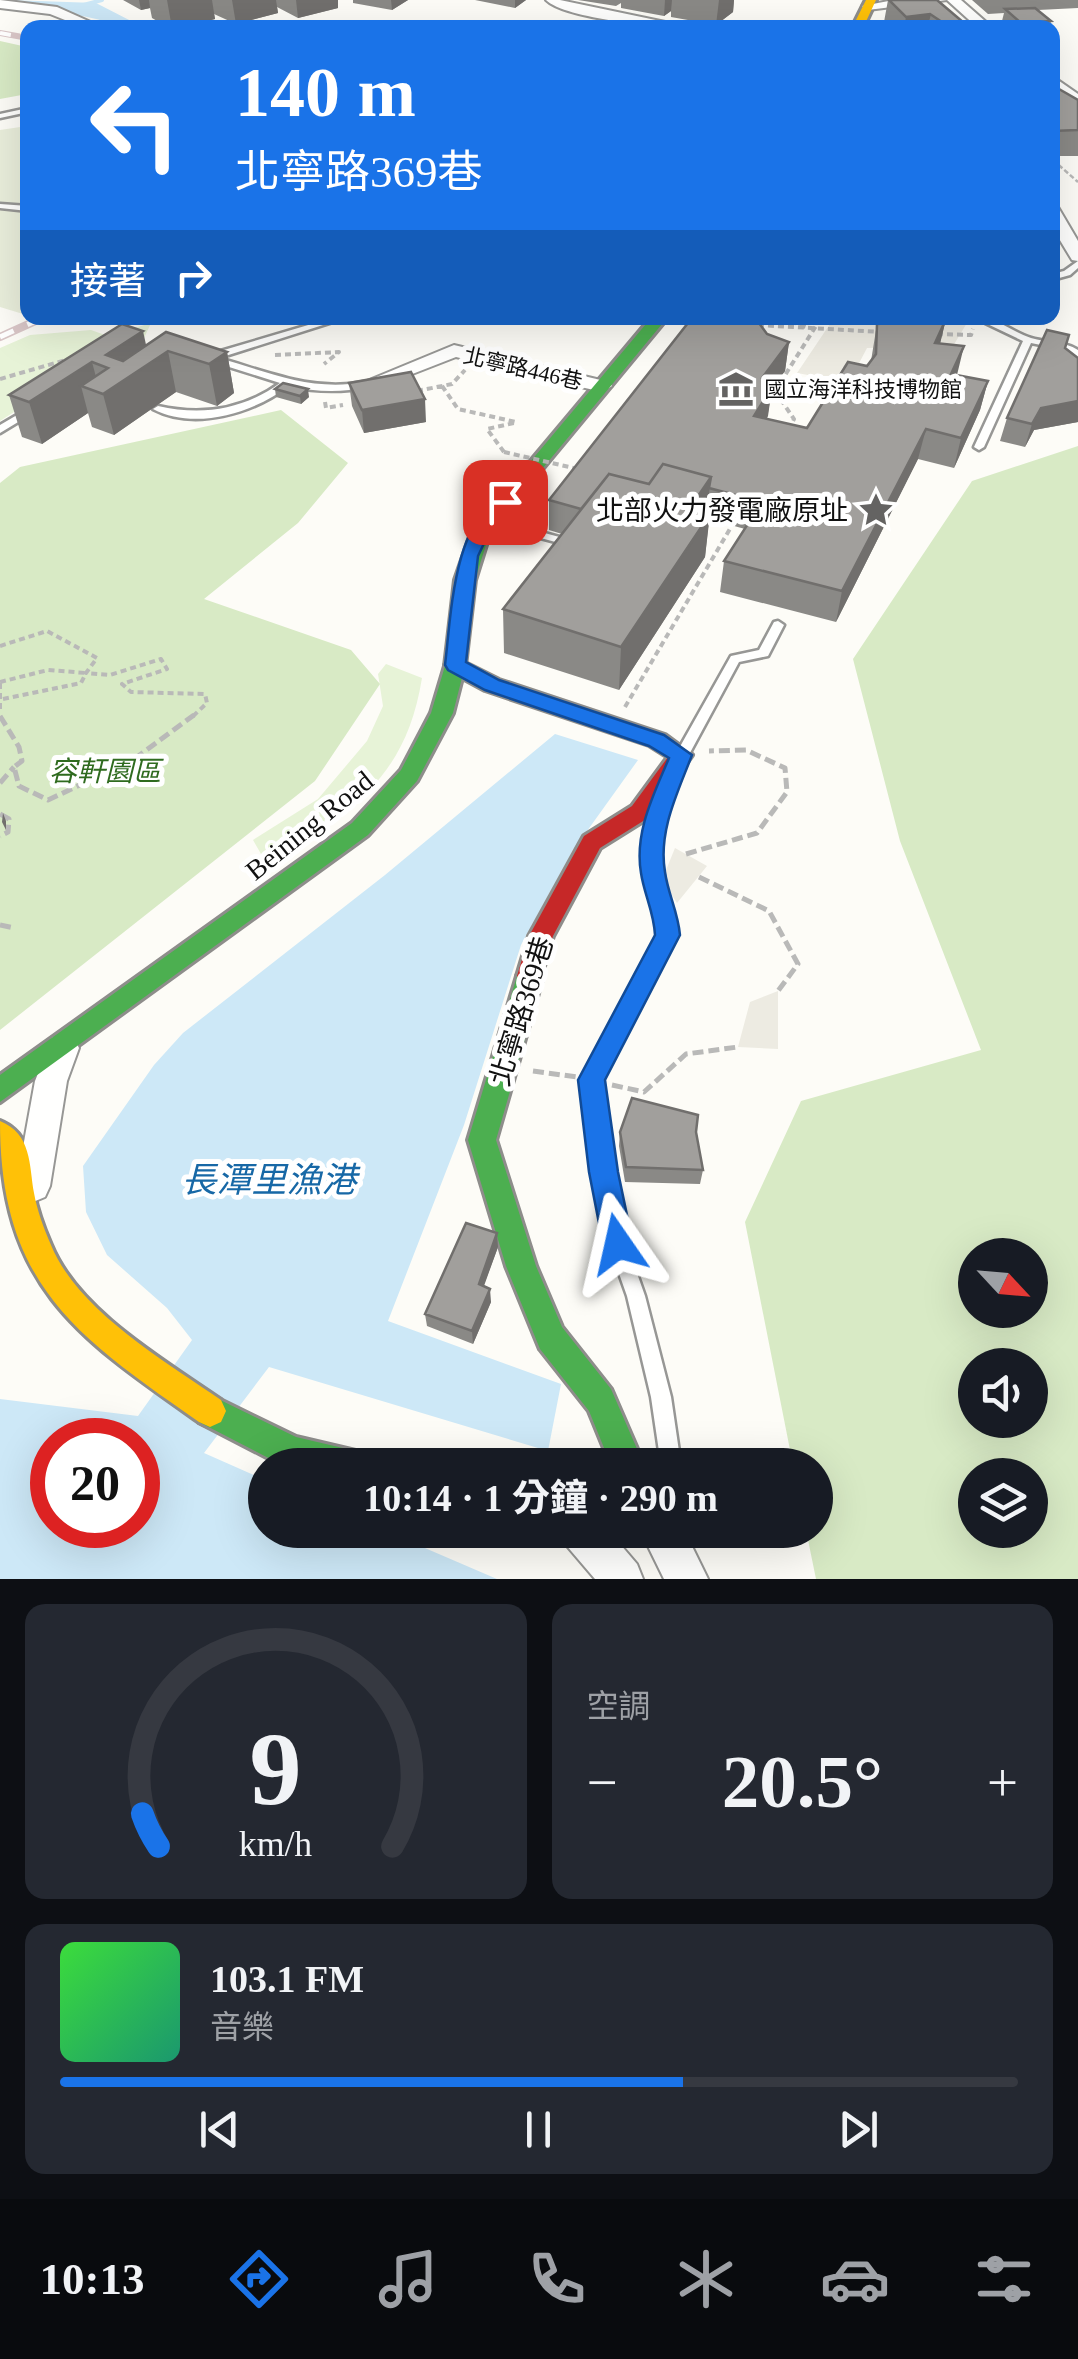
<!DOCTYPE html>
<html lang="zh-TW">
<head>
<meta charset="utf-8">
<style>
	:root { --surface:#171b24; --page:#242831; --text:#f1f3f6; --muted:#9ea1a6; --line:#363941; --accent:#1a73e8 }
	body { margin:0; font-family:"Times New Roman","Noto Sans TC",serif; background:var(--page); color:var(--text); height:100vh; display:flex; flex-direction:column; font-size:38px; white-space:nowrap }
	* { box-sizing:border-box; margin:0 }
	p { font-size:32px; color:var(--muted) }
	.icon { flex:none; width:55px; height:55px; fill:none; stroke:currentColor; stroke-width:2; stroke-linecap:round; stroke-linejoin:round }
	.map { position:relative; height:1579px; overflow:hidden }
	.side { display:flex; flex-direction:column; gap:25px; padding:25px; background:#0d0f14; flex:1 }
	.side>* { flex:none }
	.top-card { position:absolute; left:20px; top:20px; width:1040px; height:305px; border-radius:20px; box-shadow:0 10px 40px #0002; background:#1a73e8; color:#fff; overflow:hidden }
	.needle { width:65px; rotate:116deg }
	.buttons { position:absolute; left:958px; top:1238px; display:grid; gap:20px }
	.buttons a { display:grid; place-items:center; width:90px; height:90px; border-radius:50%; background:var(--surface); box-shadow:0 10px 40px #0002; font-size:50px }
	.speed { position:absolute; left:30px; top:1418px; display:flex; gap:20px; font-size:50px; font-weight:700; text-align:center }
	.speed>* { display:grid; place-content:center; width:130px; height:130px; border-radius:50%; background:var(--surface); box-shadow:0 10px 40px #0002; line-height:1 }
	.speed .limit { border:15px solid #d22; background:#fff; color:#111 }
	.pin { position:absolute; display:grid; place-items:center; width:85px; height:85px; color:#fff; margin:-42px; border-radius:20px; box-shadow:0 5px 15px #0006 }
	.me { position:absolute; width:110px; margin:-55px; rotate:349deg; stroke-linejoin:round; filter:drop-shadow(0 0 8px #0008) }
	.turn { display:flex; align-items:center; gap:35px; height:210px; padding:0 50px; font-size:45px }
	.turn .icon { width:130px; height:130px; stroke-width:2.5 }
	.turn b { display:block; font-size:70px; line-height:85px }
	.then { display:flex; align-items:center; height:95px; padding:0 50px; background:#0003; gap:20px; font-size:38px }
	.big { font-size:75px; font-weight:700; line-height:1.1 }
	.side .card { flex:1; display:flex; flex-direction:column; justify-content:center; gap:15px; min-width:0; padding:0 35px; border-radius:20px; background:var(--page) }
	.side .dial { align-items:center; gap:0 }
	.dial svg { height:260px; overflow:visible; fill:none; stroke:var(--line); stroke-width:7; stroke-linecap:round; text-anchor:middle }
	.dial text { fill:var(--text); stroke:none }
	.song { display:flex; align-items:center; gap:30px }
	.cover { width:120px; height:120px; border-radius:15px; background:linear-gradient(135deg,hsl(120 70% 55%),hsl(160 70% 35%)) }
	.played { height:10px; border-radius:5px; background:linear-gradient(90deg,var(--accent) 65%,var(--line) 65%) }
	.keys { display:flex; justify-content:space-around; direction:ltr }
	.heat { display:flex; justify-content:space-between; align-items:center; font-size:55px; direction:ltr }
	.side .tiles { flex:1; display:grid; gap:25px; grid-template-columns:1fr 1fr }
	.card:last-child { grid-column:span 2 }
	.trip { position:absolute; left:248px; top:1448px; width:585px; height:100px; border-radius:50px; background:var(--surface); box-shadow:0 10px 40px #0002; font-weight:700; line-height:100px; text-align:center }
	.tabs { display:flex; height:160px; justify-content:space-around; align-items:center; background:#090b0e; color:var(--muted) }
	.tabs .icon { width:70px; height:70px }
	.tabs .on { color:var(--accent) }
	.tabs b { font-size:45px; color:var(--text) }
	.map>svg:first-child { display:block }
</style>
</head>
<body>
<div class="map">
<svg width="1078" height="1579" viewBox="0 0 1078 1579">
	<rect width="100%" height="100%" fill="#fdfcf7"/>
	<path fill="#e7f3d7" d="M151,323L144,338L86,366L0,421V348L30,335L91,330L108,336Z
		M386,664L422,678C405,783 348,810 269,868L253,840L318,799L367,741L383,706L378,674Z"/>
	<path fill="#d8eac5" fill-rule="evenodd" d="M0,41L27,47V94L0,99Z
		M281,410L348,463L298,523L204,599L351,650L380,684L315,781L0,1030V483L20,467Z
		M1078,446V1579H816L806,1530H815V1465H793L745,1222L801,1101L981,1050L900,841L853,659L972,481ZM1030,1255V1310H975V1255ZM1030,1365V1420H975V1365ZM1030,1475V1530H975V1475Z"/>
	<path fill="#e9eedb" d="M27,126V228L21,236L27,237V312L23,314L0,307V130Z"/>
	<path fill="#edebe2" d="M834,318H970L953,346L867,348L856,369L843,367L835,380L797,373Z
		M675,848L707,866L677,903L662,880Z
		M778,991V1049L738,1047L750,1002Z"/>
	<path fill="#cde8f7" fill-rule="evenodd" d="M555,734L638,760L572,852L521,945L464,1125L388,1321L561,1384L548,1451L269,1367L204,1453L265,1480V1530H383L497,1579H0V1399L138,1416L192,1340L167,1308L107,1255L86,1212L83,1166L154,1065L183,1033L385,875ZM52,1440H138V1525H52Z"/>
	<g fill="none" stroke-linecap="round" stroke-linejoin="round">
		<path stroke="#cde8f7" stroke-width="4" d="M76,7L102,0"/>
		<path fill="#cde8f7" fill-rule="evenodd" d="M9,0L96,3L135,23L132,28H108L110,24C82,10 27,16 9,0Z"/>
		<defs>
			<path id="lane" d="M28,108V112L0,118V114Z
				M0,204L28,206V211L0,208Z
				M1078,261V268L1070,275L1052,280V274L1064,271Z
				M332,318H345L219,358C268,372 312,392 364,382L369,385L368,387C340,393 316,392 289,386C253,413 195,431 153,409L158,406C202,416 243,410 280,383L207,360V355Z
				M978,318C998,318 1012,332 1031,338C1047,343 1064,341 1078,350V358L1066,350L1031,343L984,447L979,450L974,447L1023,341L979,320Z
				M29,408L34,411L33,413L0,433V425Z
				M511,524L578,542L580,544L574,547L511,530L483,534L477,531L483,528Z
				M778,621L784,625L768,656L739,662L685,762H675L673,759L731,656L759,650L774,622Z
				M665,793L672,798L664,820L660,855L675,935L600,1080L612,1171L627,1245L645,1296L671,1397L681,1465H661L651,1397L627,1296L609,1245L594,1171L584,1080L659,935L646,855L650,820L658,798Z"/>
			<path id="street" d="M0,0L57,7L104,28H85L50,14L0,8Z
				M546,0H560L694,28C664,28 565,19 546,0Z
				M894,0H961L993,28H978L947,0L868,10L862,6Z
				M1052,76L1078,94V105L1052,88Z
				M1052,206L1058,207L1078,241V261L1072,260L1052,227Z
				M454,345L609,382L612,386L602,392L456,357L379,387H365L362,383Z
				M63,1034L74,1038L79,1048L67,1081L50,1186L45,1197L33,1202L21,1197L16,1186L35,1081L52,1038Z
				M560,1530H608L637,1564L643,1579H595L566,1545Z
				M640,1530H684L708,1579H664Z"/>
			<path id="fast" d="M651,318H667L490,532L475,580L465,666L453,713L417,781L368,835L0,1102V1075L352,823L401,770L431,713L445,666L455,580L472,531Z
				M530,966L539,969L543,976L496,1140L536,1266L562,1327L611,1389L644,1465H611L589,1411L540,1349L506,1266L468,1140L517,976L521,969Z
				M210,1395L296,1437L364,1453L368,1465H282L199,1422L194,1411L199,1400Z"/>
			<path id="slow" d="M866,0H876L863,28H852Z
				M0,1121C32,1134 29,1165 34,1193C37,1210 44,1229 51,1245C78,1311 165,1361 221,1400L226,1411L221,1422L210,1427L199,1422C76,1336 0,1285 0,1121Z"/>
			<path id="jam" d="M455,658L499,680L665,735L692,755L648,818L600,848L553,936L539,983L530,986L521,983L517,976L529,936L584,836L632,806L668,757L649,745L485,690L448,670L445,665L448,660Z"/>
		</defs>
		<use href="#lane" stroke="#979795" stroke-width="5"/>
		<use href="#street" stroke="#979795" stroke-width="4"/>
		<use href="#fast" stroke="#8e8d8b" stroke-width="6"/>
		<use href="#slow" stroke="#8e8d8b" stroke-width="6"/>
		<use href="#jam" stroke="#8e8d8b" stroke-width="6"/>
		<path stroke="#b9b9b8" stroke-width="2.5" stroke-dasharray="5 2.5" stroke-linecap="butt" d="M1053,160L1078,182"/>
		<path stroke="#b9b9b8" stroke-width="4" stroke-dasharray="6 4" stroke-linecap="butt" d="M781,318L806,327
			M758,325L881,332
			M937,334L971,335L973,329
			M275,355L339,352L324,364
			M0,379L69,359
			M442,386L458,409L516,422
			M417,391L452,384L465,370
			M775,391L794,419L790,427
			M775,391L821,318
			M325,402L326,408L343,405
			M504,452L487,429L514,423
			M0,646L47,631L97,658L86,673L110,675L161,659L167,669L122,684L131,692L205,694L207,703L191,718
			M0,682L48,670L86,673
			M0,683V710
			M3,699L81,683L86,673
			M625,707L734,522"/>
		<path stroke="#b9b9b8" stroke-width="5" stroke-dasharray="11 5" stroke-linecap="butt" d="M0,716L19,747L22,761L14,767L19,786L48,800L133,760L194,715
			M0,783L14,767
			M0,814L9,819L8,832L0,836
			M686,854L757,833L787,792L785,768L746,750L709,751
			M699,877L769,911L798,964L778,991
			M0,925L14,928
			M533,1071L577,1077
			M612,1085L644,1092L686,1054L738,1047"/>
		<use href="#lane" fill="#fffffe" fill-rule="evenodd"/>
		<use href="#street" fill="#fffffe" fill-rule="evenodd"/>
		<use href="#fast" fill="#4caf50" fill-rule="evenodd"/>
		<use href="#slow" fill="#ffc107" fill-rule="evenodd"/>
		<use href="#jam" fill="#c62828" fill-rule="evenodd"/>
		<defs>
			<path id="rail-far1" d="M0,33L28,38"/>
			<path id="rail" d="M0,337L42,318"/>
		</defs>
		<use href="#rail-far1" stroke="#d9c6c7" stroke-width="6"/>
		<use href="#rail" stroke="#d9c6c7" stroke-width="8"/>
		<use href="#rail-far1" stroke="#fff" stroke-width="4" stroke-dasharray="11" stroke-linecap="butt"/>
		<use href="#rail" stroke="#fff" stroke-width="5" stroke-dasharray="15" stroke-linecap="butt"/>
		<path stroke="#b9b9b8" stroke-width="4" stroke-dasharray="6 4" stroke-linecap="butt" d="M504,452L578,469"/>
	</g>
	<path fill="#8a8986" d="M123,0H338V8L298,18L277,7L278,13L236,24L214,14L215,19L180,28H169L152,18L150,8L141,10Z
		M353,0H408L392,10L353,3Z
		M475,0H526L515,8Z
		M578,0H734L733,12L716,25L671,17V11L664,16L621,8V3L616,6Z
		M888,0H937L970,28H889L884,22Z
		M972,0H1078V8L1038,10L1051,21L1050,28H1009L1002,21L1004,13L988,14Z
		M1052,85L1078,100V156H1052Z
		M946,319L940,343L957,375L988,381L980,410L954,468L918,459L836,622L720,592L724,561L745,529L709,519L705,557L619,690L504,653L503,609L562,534L549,530V500L759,323L767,334L789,342L785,371L772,388L767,419L807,428L871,361L877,324Z
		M122,324L146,345L227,352L234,393L217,406L176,392L114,435L92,427L88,413L42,444L22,437L9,395Z
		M1065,348L1078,358V422L1034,430L1025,447L1000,441L1007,418Z
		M349,383L426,422L364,433L352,406Z
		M275,389L309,397L301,404L276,397Z
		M620,1132H696L703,1170L700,1184L625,1182L619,1146Z
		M498,1247L483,1287L491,1302L473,1344L427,1326L425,1314Z"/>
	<path fill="#716f6d" d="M139,0H149L150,8L141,10Z
		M167,0H212L215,19L180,28H172Z
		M232,0H276L278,13L236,24Z
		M296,0H338V8L298,18Z
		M391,0H408L392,10Z
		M515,0H526L515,8Z
		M665,0H672L671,11L664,16Z
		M719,0H734L733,12L716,25Z
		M933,8L927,28H904L906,17Z
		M121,318H134L122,323Z
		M946,319L939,348L935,343Z
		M143,331L150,363L168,351L176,392L114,435L103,394L114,387L106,355Z
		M789,342L785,371L772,388L768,416L750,445L754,416L762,378Z
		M964,346L957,375L951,374Z
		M227,352L234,393L217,406L209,364Z
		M92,362L100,392L81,386L88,413L42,444L29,402Z
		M988,381L980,410L954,468L961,438Z
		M308,389L309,397L301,404L300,396Z
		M425,399L426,422L364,433L362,410Z
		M1078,401V422L1034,430L1025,447L1032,424L1041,408Z
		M926,429L918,459L836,622L842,591Z
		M711,477L706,520L710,514L705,557L619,690L621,647L694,502Z
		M3,813L6,821V830L2,822Z
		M497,1233L498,1247L480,1297L479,1284Z
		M490,1289L491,1302L473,1344L472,1331Z"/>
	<path fill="#a19f9c" stroke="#716f6d" stroke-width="2.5" d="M889,0H937L970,28H951L930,14L906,17Z
		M1035,8L1051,21L1021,23L1005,9Z
		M1052,85L1078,100V130L1052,131Z
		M696,318H759V323L767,334L789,342L762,378L772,387L754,416L807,428L848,362L867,366L876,354L877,324L946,319L935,343L964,346L951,374L988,381L961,438L926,429L842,591L724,561L762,502L709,488L711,477L663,464L649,484L609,474L581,509L549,500L688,323Z
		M122,324L143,331L106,355L123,361L166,332L227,352L209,364L168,351L103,394L81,386L108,368L92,362L29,402L9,395Z
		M1047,330L1069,335L1065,348L1078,358V401L1041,408L1032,424L1007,418Z
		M411,372L425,399L362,410L349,383Z
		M283,383L308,389L300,396L275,389Z
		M663,464L711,477L694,502L710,514L621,647L503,609L609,474L649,484Z
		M632,1098L698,1115L696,1132L703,1170L626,1167L620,1132Z
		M466,1223L497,1233L479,1284L490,1289L472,1331L425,1314Z"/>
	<path fill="#1a73e8" stroke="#114b97" stroke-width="2.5" d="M505,497L514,502L489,533L478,556L466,662L499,680L664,735L692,755C678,792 658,831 665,872C668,894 678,912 680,935L605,1080L618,1172L633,1244L629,1255L618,1259L607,1255L603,1244L589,1172L578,1080L655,935C654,912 644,894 641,873C634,832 654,794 669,758L649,746L485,690L448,670L445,665C451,618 453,516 505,497Z"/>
	<defs>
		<symbol id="museum-bare" viewBox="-9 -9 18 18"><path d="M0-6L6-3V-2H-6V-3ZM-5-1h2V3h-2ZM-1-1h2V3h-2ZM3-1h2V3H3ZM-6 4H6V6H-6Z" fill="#646362" stroke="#fff" stroke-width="2.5" paint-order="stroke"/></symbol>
		<symbol id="sight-bare" viewBox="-9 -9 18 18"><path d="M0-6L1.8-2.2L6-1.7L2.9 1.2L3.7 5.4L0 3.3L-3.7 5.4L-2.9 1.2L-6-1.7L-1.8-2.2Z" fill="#646362" stroke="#fff" stroke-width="2.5" paint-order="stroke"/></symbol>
	</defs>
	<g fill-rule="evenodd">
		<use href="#museum-bare" x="711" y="364" width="50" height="50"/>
		<use href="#sight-bare" x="851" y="485" width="50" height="50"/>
	</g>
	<g text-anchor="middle" stroke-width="10" stroke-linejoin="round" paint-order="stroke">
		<g font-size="22" fill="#111" stroke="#fff">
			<text transform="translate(523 368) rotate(13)" y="8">北寧路446巷</text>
		</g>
		<g font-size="22" fill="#111" stroke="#fff" text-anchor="start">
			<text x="764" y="397">國立海洋科技博物館</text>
		</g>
		<g font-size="28" fill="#111" stroke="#fff" text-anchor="end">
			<text x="848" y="520">北部火力發電廠原址</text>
		</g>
		<g font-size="28" font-style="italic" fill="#2f6b1f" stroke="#fff">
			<text x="105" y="781">容軒園區</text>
		</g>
		<g font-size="28" fill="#111" stroke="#fff">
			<text transform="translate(309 825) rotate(-39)" y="10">Beining Road</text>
			<text transform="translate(521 1011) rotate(-73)" y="10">北寧路369巷</text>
		</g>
		<g font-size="35" font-style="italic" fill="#1768a6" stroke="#fff">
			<text x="269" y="1192">長潭里漁港</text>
		</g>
	</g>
</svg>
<div class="buttons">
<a><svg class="needle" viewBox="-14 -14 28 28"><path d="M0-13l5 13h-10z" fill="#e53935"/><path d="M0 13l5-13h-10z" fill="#9ea1a6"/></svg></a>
<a><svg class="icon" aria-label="sound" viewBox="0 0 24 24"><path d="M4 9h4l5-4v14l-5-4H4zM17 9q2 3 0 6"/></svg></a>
<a><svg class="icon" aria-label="layers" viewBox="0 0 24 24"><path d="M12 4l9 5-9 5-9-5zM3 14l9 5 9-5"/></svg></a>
</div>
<div class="speed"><div class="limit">20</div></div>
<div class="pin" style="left:505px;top:502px;background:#d93025"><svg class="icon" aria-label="arrive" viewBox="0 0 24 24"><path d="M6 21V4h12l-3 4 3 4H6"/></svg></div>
<svg class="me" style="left:618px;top:1244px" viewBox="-20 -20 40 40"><path d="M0-17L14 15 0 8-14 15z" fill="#1a73e8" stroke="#fff" stroke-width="4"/></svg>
<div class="trip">10:14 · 1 分鐘 · 290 m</div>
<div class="top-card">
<div class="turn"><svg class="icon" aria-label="left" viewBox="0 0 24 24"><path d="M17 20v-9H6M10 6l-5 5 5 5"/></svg><div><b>140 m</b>北寧路369巷</div></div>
<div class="then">接著<svg class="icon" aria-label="right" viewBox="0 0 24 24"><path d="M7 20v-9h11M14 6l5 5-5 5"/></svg></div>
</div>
</div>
<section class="side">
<div class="tiles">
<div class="card dial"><svg viewBox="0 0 100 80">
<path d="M14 69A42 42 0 1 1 86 69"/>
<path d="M14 69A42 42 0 0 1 9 59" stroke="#1a73e8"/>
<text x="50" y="56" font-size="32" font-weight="700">9</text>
<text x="50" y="72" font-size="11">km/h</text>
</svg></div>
<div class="card"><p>空調</p>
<div class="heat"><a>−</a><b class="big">20.5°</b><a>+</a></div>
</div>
<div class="card">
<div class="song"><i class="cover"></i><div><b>103.1 FM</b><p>音樂</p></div></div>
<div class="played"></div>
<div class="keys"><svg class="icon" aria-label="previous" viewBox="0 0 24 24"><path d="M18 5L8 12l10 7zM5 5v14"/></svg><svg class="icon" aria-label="pause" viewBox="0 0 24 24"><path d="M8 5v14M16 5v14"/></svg><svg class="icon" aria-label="next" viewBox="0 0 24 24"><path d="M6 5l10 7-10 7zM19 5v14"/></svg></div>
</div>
</div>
</section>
<nav class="tabs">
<b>10:13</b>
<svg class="icon on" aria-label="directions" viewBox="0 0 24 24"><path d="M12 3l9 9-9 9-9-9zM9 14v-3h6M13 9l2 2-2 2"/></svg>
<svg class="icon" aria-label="music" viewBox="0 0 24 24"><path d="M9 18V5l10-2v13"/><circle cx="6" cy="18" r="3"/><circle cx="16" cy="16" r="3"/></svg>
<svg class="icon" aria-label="phone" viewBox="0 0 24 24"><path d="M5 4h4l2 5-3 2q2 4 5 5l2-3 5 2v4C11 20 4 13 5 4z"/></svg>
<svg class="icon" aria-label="climate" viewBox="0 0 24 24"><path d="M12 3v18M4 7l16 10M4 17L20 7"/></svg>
<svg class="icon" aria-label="car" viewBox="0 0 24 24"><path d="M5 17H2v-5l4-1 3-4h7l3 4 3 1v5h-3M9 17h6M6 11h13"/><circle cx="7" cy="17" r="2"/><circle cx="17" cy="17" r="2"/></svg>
<svg class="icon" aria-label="filters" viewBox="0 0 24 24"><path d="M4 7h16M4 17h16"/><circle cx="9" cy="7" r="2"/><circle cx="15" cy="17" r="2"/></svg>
</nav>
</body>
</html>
